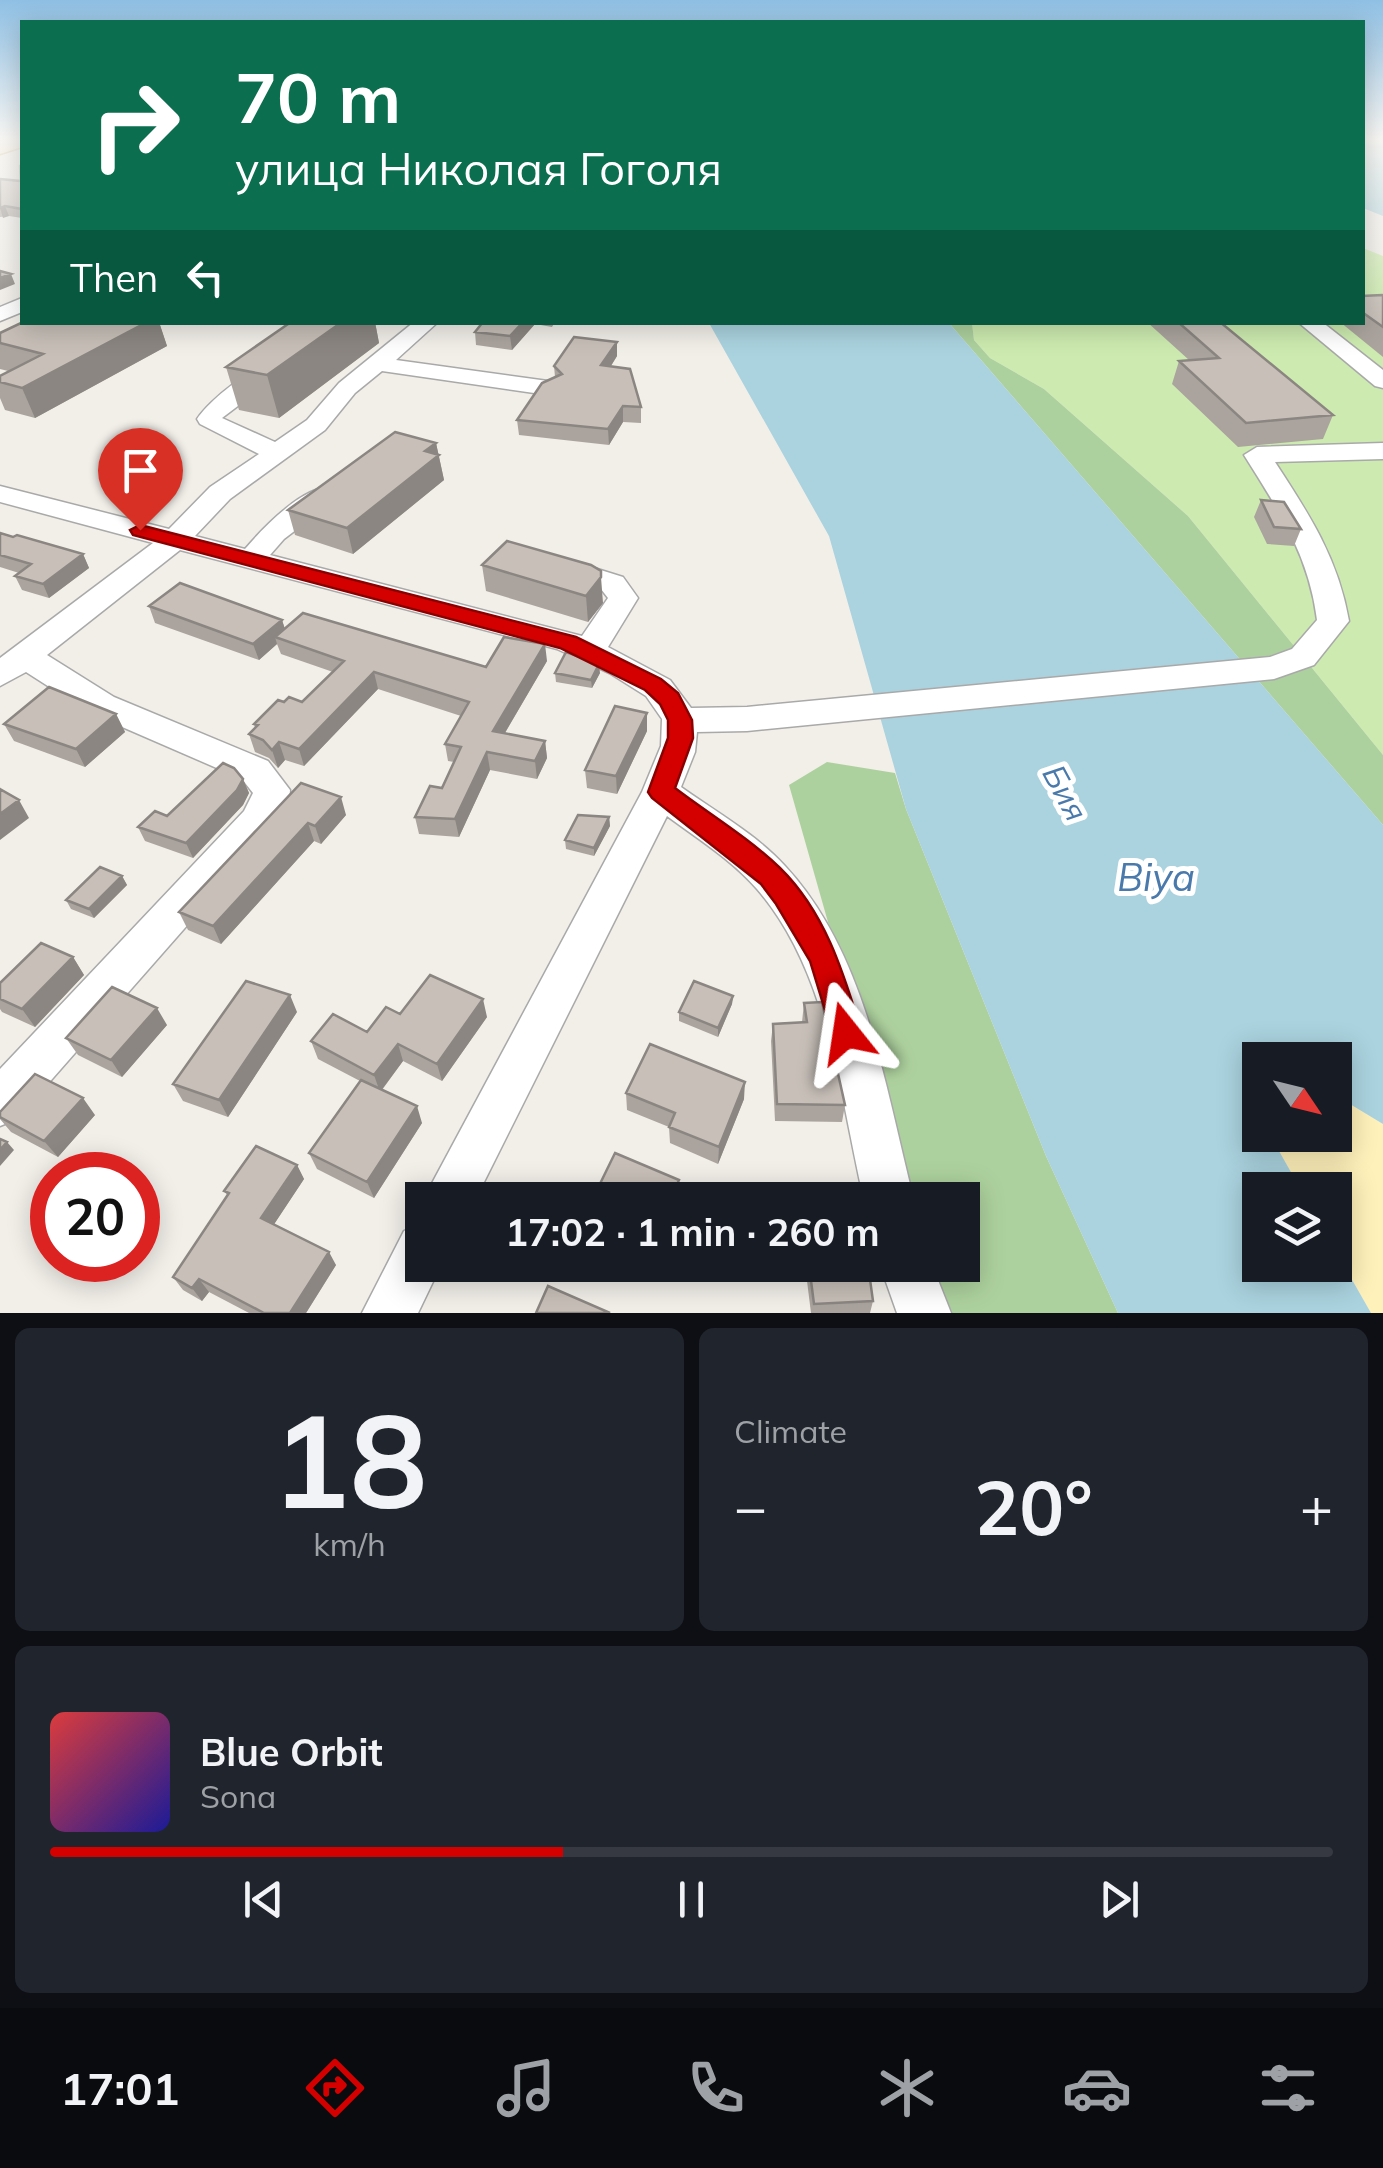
<!DOCTYPE html>
<html lang="en">
<head>
<meta charset="utf-8">
<style>
	:root { --surface:#171b24; --page:#20242c; --text:#f1f3f6; --muted:#9ea1a6; --line:#363941; --accent:#d40000 }
	body { margin:0; font-family:Mulish,sans-serif; background:var(--page); color:var(--text); height:100vh; display:flex; flex-direction:column; font-size:38px; white-space:nowrap }
	* { box-sizing:border-box; margin:0 }
	p { font-size:32px; color:var(--muted) }
	.icon { flex:none; width:55px; height:55px; fill:none; stroke:currentColor; stroke-width:2; stroke-linecap:round; stroke-linejoin:round }
	.map { position:relative; height:1313px; overflow:hidden }
	.side { display:flex; flex-direction:column; gap:15px; padding:15px; background:#0d0f14; flex:1 }
	.side>* { flex:none }
	.banner { position:absolute; left:20px; top:20px; width:1345px; height:305px; border-radius:0px; box-shadow:0 5px 25px #0003; background:#0b6e4f; color:#fff; overflow:hidden }
	.needle { width:65px; rotate:125deg }
	.controls { position:absolute; left:1242px; top:1042px; display:grid; gap:20px }
	.controls a { display:grid; place-items:center; width:110px; height:110px; border-radius:0px; background:var(--surface); box-shadow:0 5px 25px #0003; font-size:50px }
	.speed { position:absolute; left:30px; top:1152px; display:flex; gap:20px; font-size:50px; font-weight:700; text-align:center }
	.speed>* { display:grid; place-content:center; width:130px; height:130px; border-radius:50%; background:var(--surface); box-shadow:0 5px 25px #0003; line-height:1 }
	.speed .limit { border:15px solid #d22; background:#fff; color:#111 }
	.pin { position:absolute; display:grid; place-items:center; width:85px; height:85px; color:#fff; margin:-102px -42px; border-radius:50% 50% 50% 0; rotate:-45deg; box-shadow:0 0 10px #0007 }
	.pin .icon { rotate:45deg }
	.me { position:absolute; width:110px; margin:-55px; rotate:345deg; stroke-linejoin:round; filter:drop-shadow(0 0 8px #0008) }
	.turn { display:flex; align-items:center; gap:35px; height:210px; padding:0 50px; font-size:45px }
	.turn .icon { width:130px; height:130px; stroke-width:2.5 }
	.turn b { display:block; font-size:70px; line-height:85px }
	.then { display:flex; align-items:center; height:95px; padding:0 50px; background:#0003; gap:20px; font-size:38px }
	.big { font-size:75px; font-weight:700; line-height:1.1 }
	.side .tile { flex:1; display:flex; flex-direction:column; justify-content:center; gap:15px; min-width:0; padding:0 35px; border-radius:15px; background:var(--page) }
	.side .dial { align-items:center; gap:0 }
	.dial b { font-size:130px; line-height:1 }
	.song { display:flex; align-items:center; gap:30px }
	.cover { width:120px; height:120px; border-radius:15px; background:linear-gradient(135deg,hsl(0 70% 55%),hsl(240 70% 35%)) }
	.played { height:10px; border-radius:5px; background:linear-gradient(90deg,var(--accent) 40%,var(--line) 40%) }
	.keys { display:flex; justify-content:space-around; direction:ltr }
	.heat { display:flex; justify-content:space-between; align-items:center; font-size:55px; direction:ltr }
	.side .tiles { flex:1; display:grid; gap:15px; grid-template-columns:1fr 1fr }
	.tile:last-child { grid-column:span 2 }
	.trip { position:absolute; left:405px; top:1182px; width:575px; height:100px; border-radius:0px; background:var(--surface); box-shadow:0 5px 25px #0003; font-weight:700; line-height:100px; text-align:center }
	.dock { display:flex; height:160px; justify-content:space-around; align-items:center; background:#090b0e; color:var(--muted) }
	.dock .icon { width:70px; height:70px }
	.dock .on { color:var(--accent) }
	.dock b { font-size:45px; color:var(--text) }
	.map>svg:first-child { display:block }
</style>
</head>
<body>
<div class="map">
<svg width="1383" height="1313" viewBox="0 0 1383 1313">
	<rect width="100%" height="100%" fill="#f2efe9"/>
	<path fill="#cdebb0" d="M1363,248L1383,256V755L1188,516L1044,389L990,358L974,340L972,323L1362,322Z"/>
	<path fill="#add19e" d="M949,323H972L974,340L990,358L1044,389L1188,516L1383,755V825Z
		M827,762L895,773L906,809L1046,1156L1118,1313H941L925,1265H962V1200H907L789,785Z"/>
	<path fill="#fff1ba" d="M1335,1095L1383,1124V1313H1371L1335,1250V1190H1301L1270,1135H1335Z"/>
	<path fill="#aad3df" d="M1363,139H1383V216L1363,208Z
		M709,323H949L1383,825V1124L1335,1095V1060H1260V1108L1255,1109L1260,1118V1135H1270L1301,1190H1260V1265H1335V1250L1371,1313H1118L1046,1156L906,809L829,536Z"/>
	<g fill="none" stroke-linecap="round" stroke-linejoin="round">
		<defs>
			<path id="minor" d="M22,298V312L0,321V307Z
				M414,322H438L396,360L548,381L560,388L548,395L382,371L355,393L325,430L230,499L195,536L245,549C262,529 307,481 335,488L339,494L335,500L284,539L270,555L582,636L608,598L601,589L549,572L544,566L549,560L559,557L623,577L638,598L608,647L670,680L691,708L747,707L1270,657L1292,649L1317,620C1309,555 1278,509 1244,455L1257,447L1383,443V459L1275,462C1309,514 1338,558 1349,621L1314,665L1274,679L747,731L697,732L695,752L681,787C716,812 756,834 785,866C867,954 885,1088 914,1200H864C840,1097 829,972 757,889C732,860 698,839 667,816L475,1200H423L642,792L661,746L662,719L646,696L611,674L557,649L180,550L47,655L114,697L268,761L290,790L289,802L270,831L17,1119L0,1126V1069L244,811L253,793L242,779L90,713L26,672L0,686V658L153,543L0,502V486L169,529L210,487L259,454L200,424L197,419C209,401 254,362 276,367L280,372L276,377L222,418L275,442L307,420L339,383Z
				M1298,322H1322L1383,370V388L1375,386Z
				M422,1223V1265H441L418,1313H362L404,1231Z
				M880,1265H932L951,1313H897Z"/>
			<path id="major" d="M22,139V147L0,154V141Z"/>
		</defs>
		<use href="#minor" stroke="#a9a9a9" stroke-width="3"/>
		<use href="#major" stroke="#a06b00" stroke-width="3"/>
		<use href="#minor" fill="#fff" fill-rule="evenodd"/>
		<use href="#major" fill="#fcd6a4" fill-rule="evenodd"/>
	</g>
	<path fill="#aba49e" d="M22,164V218L9,216L0,217V179L21,181Z
		M1362,296H1383V357L1340,322H1362Z
		M23,322H159L167,346L35,418L5,410L0,398V376L8,371L0,369V333Z
		M271,322H375L379,343L279,418L239,410L226,367L287,326Z
		M483,322H555L552,327L535,324L512,350L476,345L475,332Z
		M1147,322H1220L1333,415L1323,439L1238,447L1172,384L1179,361L1189,360Z
		M617,342V356L611,366L641,407V423L623,422L609,445L519,435L517,420L555,377L554,366Z
		M436,443L444,480L353,554L295,535L288,510Z
		M1261,500L1301,529L1294,546L1267,544L1254,517Z
		M0,533L83,554L89,568L49,598L22,590L15,576L19,573L0,567Z
		M507,541L603,603L588,622L486,591L482,565Z
		M149,606L282,620L285,629L486,667L547,661L505,733L545,741L547,758L537,779L490,770L459,837L419,834L415,817L442,788L454,762L448,761L445,744L461,716L378,689L304,766L285,760L278,768L269,758L255,752L249,734L255,728L254,724L284,702H302L333,672L281,654L277,644L259,660L155,623Z
		M555,673H600L592,688L556,682Z
		M647,713V731L617,794L587,788L585,770Z
		M116,714L125,732L85,767L14,741L4,724Z
		M243,779L249,793L243,805L193,858L145,841L138,827L167,816Z
		M301,783L346,815L321,844L314,841L221,944L188,930L179,912Z
		M609,817L610,826L594,856L566,849L565,840Z
		M122,876L127,885L94,918L71,909L66,900Z
		M73,957L84,975L35,1027L2,1012L0,1009V983Z
		M733,996L732,1004L718,1037L679,1021V1012Z
		M804,1003L845,1105L842,1122L775,1121L771,1041L773,1024L802,1022Z
		M297,1012L228,1117L183,1101L173,1084Z
		M400,1014L487,1017L442,1081L403,1061L382,1090L422,1123L374,1198L317,1169L309,1153L360,1081L318,1059L311,1041L367,1032Z
		M167,1025L122,1077L78,1055L66,1038Z
		M626,1093L744,1099L718,1164L670,1143L669,1127L627,1110Z
		M0,1112L95,1115L58,1157L11,1132L0,1119Z
		M297,1165L304,1179L274,1224L336,1265L306,1313H249L209,1292L202,1301L183,1290L173,1277L228,1196L224,1191Z
		M679,1180V1196L677,1200H596L595,1194Z
		M805,1265H868L873,1301L870,1313H811Z"/>
	<path fill="#8b8681" d="M5,206L9,216L3,218L0,208Z
		M11,274L15,284L0,290V278Z
		M147,322H159L167,346L35,418L22,388Z
		M342,322H375L379,343L279,418L267,375Z
		M523,322L535,324L512,350L510,336Z
		M617,342V356L602,380L601,365Z
		M623,406V422L609,445L608,429Z
		M436,443L444,480L353,554L347,528L425,451Z
		M83,554L89,568L49,598L43,584Z
		M601,577L603,603L588,622L586,596Z
		M282,620L287,636L275,637L277,644L259,660L253,644Z
		M545,644L547,661L496,748L493,731Z
		M599,664L600,673L592,688L591,680Z
		M374,672L378,689L304,766L299,749Z
		M647,713V731L617,794L616,776Z
		M116,714L125,732L85,767L76,749Z
		M545,741L547,758L537,779L535,761Z
		M279,742L285,760L278,768L272,750Z
		M487,752L490,770L459,837L455,819Z
		M243,779L249,793L243,805L193,858L186,843Z
		M341,797L346,815L321,844L315,826Z
		M19,800L29,818L0,840V814Z
		M609,817L610,826L594,856V848Z
		M308,823L314,841L221,944L213,926Z
		M122,876L127,885L94,918L89,909Z
		M73,957L84,975L35,1027L22,1009Z
		M290,995L297,1012L228,1117L219,1100Z
		M733,996L732,1004L718,1037V1028Z
		M483,999L487,1017L442,1081L437,1064Z
		M157,1008L167,1025L122,1077L111,1060Z
		M398,1044L403,1061L380,1092L374,1075Z
		M745,1082L744,1099L718,1164L719,1147Z
		M83,1098L95,1115L58,1157L44,1141Z
		M417,1106L422,1123L374,1198L367,1182Z
		M7,1142L14,1150L0,1166V1150Z
		M297,1165L304,1179L269,1232L261,1218Z
		M679,1180V1196L677,1200H670Z
		M329,1252L336,1265L306,1313H290Z
		M199,1279L209,1292L202,1301L192,1288Z"/>
	<path fill="#c7bfb8" stroke="#8b8681" stroke-width="2.5" d="M22,164V209L5,206L0,208V179L21,181L20,166Z
		M0,271L11,274L0,278Z
		M1382,295L1383,296V327L1362,312V296Z
		M23,322H147L22,388L0,382V376L43,354L0,343V333Z
		M291,322H342L267,375L226,367Z
		M483,322H523L510,336L475,332Z
		M1178,322H1220L1333,415L1246,423L1179,361L1219,358Z
		M574,337L617,342L601,365L630,369L641,407L623,406L608,429L517,420L542,383L562,374L554,366Z
		M395,432L436,443L425,451L439,455L347,528L288,510Z
		M1261,500L1284,502L1301,529L1274,527Z
		M0,533L13,537L17,535L83,554L43,584L15,576L31,564L0,555Z
		M507,541L591,565L601,571V577L586,596L482,565Z
		M180,583L282,620L253,644L149,606Z
		M303,613L486,667L504,637L545,644L493,731L545,741L535,761L487,752L455,819L415,817L430,786L442,788L461,747L445,744L469,702L374,672L299,749L279,742L272,750L263,740L249,734L258,725L254,724L278,700L284,702L289,697L302,702L344,661L275,637Z
		M566,652L599,664L591,680L555,673Z
		M49,687L116,714L76,749L4,724Z
		M615,706L647,713L616,776L585,770Z
		M223,763L234,768L243,779L237,790L186,843L138,827L155,811L167,816Z
		M301,783L341,797L315,826L308,823L213,926L179,912Z
		M0,789L19,800L0,814Z
		M578,815L609,817L594,848L565,840Z
		M100,867L122,876L89,909L66,900Z
		M41,943L73,957L22,1009L0,999V983Z
		M430,975L483,999L437,1064L398,1044L374,1075L311,1041L333,1014L367,1032L386,1007L400,1014Z
		M246,981L290,995L219,1100L173,1084Z
		M694,981L733,996L718,1028L679,1012Z
		M112,987L157,1008L111,1060L66,1038Z
		M822,1002L845,1105L777,1104L773,1024L807,1022L804,1003Z
		M650,1044L745,1082L719,1147L669,1127L675,1113L626,1093Z
		M35,1074L83,1098L44,1141L0,1117V1112Z
		M361,1080L417,1106L367,1182L309,1153Z
		M0,1139L7,1142L0,1150Z
		M256,1146L297,1165L261,1218L329,1252L290,1313H264L199,1279L192,1288L173,1277L229,1193L224,1191Z
		M615,1153L679,1180L670,1200H610L595,1194Z
		M809,1265H868L873,1301L814,1304Z
		M548,1286L610,1313H536Z"/>
	<linearGradient id="sky" x2="0" y2="1"><stop stop-color="#8fc0e4"/><stop offset="0.43" stop-color="#f9f8f5"/><stop offset="1" stop-color="#f9f8f5" stop-opacity="0"/></linearGradient>
	<rect width="1383" height="323" fill="url(#sky)"/>
	<path fill="#d40000" stroke="#8a0000" stroke-width="2.5" d="M140,525L576,637L661,679L678,693L692,720L693,738L675,788C709,814 749,838 780,868C826,913 844,975 862,1033L857,1043L846,1048L835,1043L810,961L776,904L761,884L652,798L648,792L668,738V720L660,704L645,690L560,648L133,535L130,530Z"/>
	<g text-anchor="middle" stroke-width="10" stroke-linejoin="round" paint-order="stroke">
		<g font-size="32" font-style="italic" fill="#4a7aab" stroke="#fff">
			<text transform="translate(1065 793) rotate(62)" y="11">Бия</text>
		</g>
		<g font-size="38" font-style="italic" fill="#4a7aab" stroke="#fff">
			<text x="1156" y="891">Biya</text>
		</g>
	</g>
</svg>
<div class="controls">
<a><svg class="needle" viewBox="-14 -14 28 28"><path d="M0-13l5 13h-10z" fill="#e53935"/><path d="M0 13l5-13h-10z" fill="#9ea1a6"/></svg></a>
<a><svg class="icon" aria-label="layers" viewBox="0 0 24 24"><path d="M12 4l9 5-9 5-9-5zM3 14l9 5 9-5"/></svg></a>
</div>
<div class="speed"><div class="limit">20</div></div>
<div class="pin" style="left:140px;top:530px;background:#d93025"><svg class="icon" aria-label="arrive" viewBox="0 0 24 24"><path d="M6 21V4h12l-3 4 3 4H6"/></svg></div>
<svg class="me" style="left:846px;top:1033px" viewBox="-20 -20 40 40"><path d="M0-17L14 15 0 8-14 15z" fill="#d40000" stroke="#fff" stroke-width="4"/></svg>
<div class="trip">17:02 · 1 min · 260 m</div>
<div class="banner">
<div class="turn"><svg class="icon" aria-label="right" viewBox="0 0 24 24"><path d="M7 20v-9h11M14 6l5 5-5 5"/></svg><div><b>70 m</b>улица Николая Гоголя</div></div>
<div class="then">Then<svg class="icon" aria-label="left" viewBox="0 0 24 24"><path d="M17 20v-9H6M10 6l-5 5 5 5"/></svg></div>
</div>
</div>
<section class="side">
<div class="tiles">
<div class="tile dial"><b>18</b><p>km/h</p></div>
<div class="tile"><p>Climate</p>
<div class="heat"><a>−</a><b class="big">20°</b><a>+</a></div>
</div>
<div class="tile">
<div class="song"><i class="cover"></i><div><b>Blue Orbit</b><p>Sona</p></div></div>
<div class="played"></div>
<div class="keys"><svg class="icon" aria-label="previous" viewBox="0 0 24 24"><path d="M18 5L8 12l10 7zM5 5v14"/></svg><svg class="icon" aria-label="pause" viewBox="0 0 24 24"><path d="M8 5v14M16 5v14"/></svg><svg class="icon" aria-label="next" viewBox="0 0 24 24"><path d="M6 5l10 7-10 7zM19 5v14"/></svg></div>
</div>
</div>
</section>
<nav class="dock">
<b>17:01</b>
<svg class="icon on" aria-label="directions" viewBox="0 0 24 24"><path d="M12 3l9 9-9 9-9-9zM9 14v-3h6M13 9l2 2-2 2"/></svg>
<svg class="icon" aria-label="music" viewBox="0 0 24 24"><path d="M9 18V5l10-2v13"/><circle cx="6" cy="18" r="3"/><circle cx="16" cy="16" r="3"/></svg>
<svg class="icon" aria-label="phone" viewBox="0 0 24 24"><path d="M5 4h4l2 5-3 2q2 4 5 5l2-3 5 2v4C11 20 4 13 5 4z"/></svg>
<svg class="icon" aria-label="climate" viewBox="0 0 24 24"><path d="M12 3v18M4 7l16 10M4 17L20 7"/></svg>
<svg class="icon" aria-label="car" viewBox="0 0 24 24"><path d="M5 17H2v-5l4-1 3-4h7l3 4 3 1v5h-3M9 17h6M6 11h13"/><circle cx="7" cy="17" r="2"/><circle cx="17" cy="17" r="2"/></svg>
<svg class="icon" aria-label="filters" viewBox="0 0 24 24"><path d="M4 7h16M4 17h16"/><circle cx="9" cy="7" r="2"/><circle cx="15" cy="17" r="2"/></svg>
</nav>
</body>
</html>
